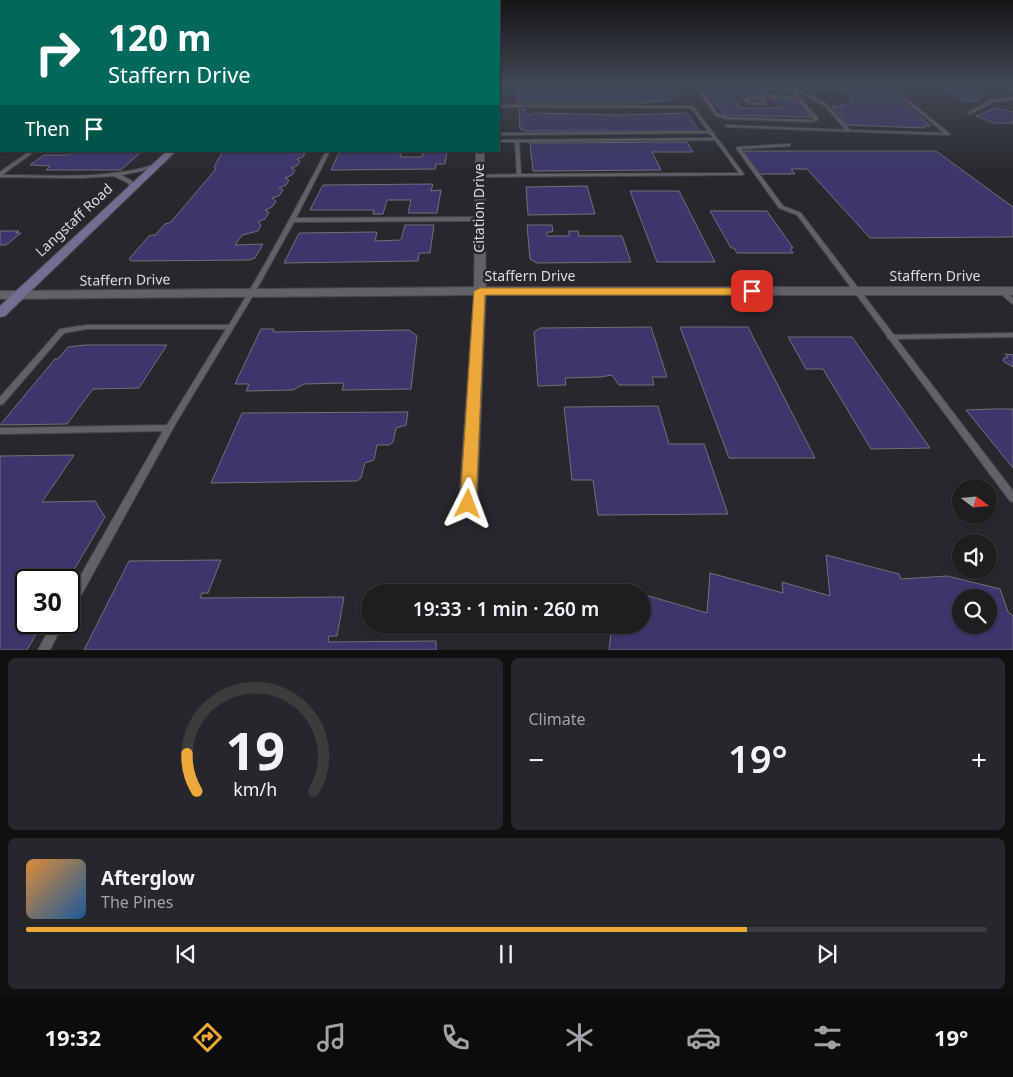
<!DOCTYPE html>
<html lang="en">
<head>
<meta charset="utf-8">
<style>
	:root { --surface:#1e1e21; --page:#26272a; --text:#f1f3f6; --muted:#a1a2a5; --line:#3c3c3f; --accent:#eca93a }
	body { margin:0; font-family:"Noto Sans",sans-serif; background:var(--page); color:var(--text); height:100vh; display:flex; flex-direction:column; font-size:19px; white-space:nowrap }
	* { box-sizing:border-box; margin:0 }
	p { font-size:16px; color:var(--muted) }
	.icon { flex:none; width:28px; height:28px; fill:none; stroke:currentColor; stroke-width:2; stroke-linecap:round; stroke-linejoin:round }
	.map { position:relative; height:650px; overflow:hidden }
	.sheet { display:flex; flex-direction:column; gap:8px; padding:8px; background:#101012; flex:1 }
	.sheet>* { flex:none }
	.top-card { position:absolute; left:0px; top:0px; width:500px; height:152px; box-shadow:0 1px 4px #0004,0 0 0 1px var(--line); background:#00695c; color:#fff; overflow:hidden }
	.needle { width:32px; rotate:106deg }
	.fabs { position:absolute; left:952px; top:479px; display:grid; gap:10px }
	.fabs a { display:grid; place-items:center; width:45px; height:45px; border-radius:50%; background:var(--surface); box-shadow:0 1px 4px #0004,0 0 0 1px var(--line); font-size:25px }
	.speed { position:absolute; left:15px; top:569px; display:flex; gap:10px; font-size:25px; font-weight:700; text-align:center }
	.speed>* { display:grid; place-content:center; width:65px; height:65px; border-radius:50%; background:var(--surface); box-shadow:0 1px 4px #0004,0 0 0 1px var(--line); line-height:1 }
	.speed .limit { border:2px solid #111; border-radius:8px; background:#fff; color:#111 }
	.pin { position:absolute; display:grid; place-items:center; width:42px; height:42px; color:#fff; margin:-21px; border-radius:10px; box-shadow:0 2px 8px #0006 }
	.me { position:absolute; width:55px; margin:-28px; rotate:3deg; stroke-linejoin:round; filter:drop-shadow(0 0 4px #0008) }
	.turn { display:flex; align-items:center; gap:18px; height:105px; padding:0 25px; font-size:22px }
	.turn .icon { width:65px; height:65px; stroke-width:2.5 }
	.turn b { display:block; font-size:35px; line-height:42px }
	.then { display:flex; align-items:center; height:48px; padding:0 25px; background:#0003; gap:10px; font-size:19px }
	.big { font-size:38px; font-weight:600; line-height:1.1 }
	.sheet .card { flex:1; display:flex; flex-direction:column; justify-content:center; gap:8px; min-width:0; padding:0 18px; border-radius:8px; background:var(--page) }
	.sheet .dial { align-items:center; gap:0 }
	.dial svg { height:130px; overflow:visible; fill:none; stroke:var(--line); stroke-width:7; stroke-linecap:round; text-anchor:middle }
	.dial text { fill:var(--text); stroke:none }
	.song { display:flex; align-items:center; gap:15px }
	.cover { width:60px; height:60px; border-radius:8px; background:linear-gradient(135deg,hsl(30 70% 55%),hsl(210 70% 35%)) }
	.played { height:5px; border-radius:2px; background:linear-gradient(90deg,var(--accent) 75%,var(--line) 75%) }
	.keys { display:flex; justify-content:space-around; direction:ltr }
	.heat { display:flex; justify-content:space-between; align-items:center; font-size:28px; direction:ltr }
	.sheet .tiles { flex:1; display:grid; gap:8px; grid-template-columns:1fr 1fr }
	.card:last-child { grid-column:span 2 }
	.trip { position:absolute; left:361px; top:584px; width:290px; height:50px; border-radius:25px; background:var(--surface); box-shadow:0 1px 4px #0004,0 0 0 1px var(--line); font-weight:600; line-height:50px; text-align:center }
	.dock { display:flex; height:80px; justify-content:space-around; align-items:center; background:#0c0c0d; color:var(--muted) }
	.dock .icon { width:35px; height:35px }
	.dock .selected { color:var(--accent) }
	.dock b { font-size:22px; color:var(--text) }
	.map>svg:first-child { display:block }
</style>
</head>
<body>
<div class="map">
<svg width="1013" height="650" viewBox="0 0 1013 650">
	<rect width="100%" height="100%" fill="#28282c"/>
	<path fill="#3c366c" stroke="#717176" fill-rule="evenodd" d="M584,84L586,90H628L626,85H657L670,88L676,97L667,101H648L649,103H518V84Z
		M702,87H754L762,95H727L733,97L740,105H736L737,107L741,108H783L777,105L772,99L799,102L811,117L725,115Z
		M941,88H965L982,97H974L979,100L966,102Z
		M844,90L889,91L931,126H923L925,128L848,125L832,106L842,107L840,105L852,103L849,100H854Z
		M995,108L1013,112V123H994L976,116Z
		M519,109H525V113L530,115L534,113L620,115L687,113L699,131H526L520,129Z
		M687,142L693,152H652L661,170L533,171L531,153L530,143Z
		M72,151H142L121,170H46L50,166L30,165L44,155H67Z
		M223,151L305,153L303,157L297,159L300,161L297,166L291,168L295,170L292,175L285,178L289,180L286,185L279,188L283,190L279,196L272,198L276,201L272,207L265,210L269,212L265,219L258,222L261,225L258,231L242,235L235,245L263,244L255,258L249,260L131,261L129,259L149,236L155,235L165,224L171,222L216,169L214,167Z
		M340,151H402L400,157H422L423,151H447L445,164H436L435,169L331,170Z
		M743,151H936L1013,207V237L870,238L807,169H791L795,174H760Z
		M433,184L431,191L441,190L437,213H408L411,200H387L383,214H373L374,210H310L323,185Z
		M587,186L595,214L528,215L526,187Z
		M630,191H679L715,262H657Z
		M710,211H767L793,248H790L793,253H737L734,248H731Z
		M405,225H434L430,253H419L418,261L284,263L299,233L377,232L375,241L401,240Z
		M527,225H552L553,232H547V236H569V231H578L579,236H622L631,262L537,263L530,259Z
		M0,231H19L16,233H21L6,245H0Z
		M651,327L667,377H652L654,385H619L612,375L601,377L565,378L566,385L538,386L534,332L540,328Z
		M680,327H748L815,458H729Z
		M261,329H274L273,332L409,330L417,336L411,389L342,390L344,383L304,384L293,390L246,391L249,384H235Z
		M788,337H852L930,448L871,449L823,369H806Z
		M85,345H167L139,388L93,389L67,424L0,425L55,359H58L68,347Z
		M1005,354L1013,355V367L1003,361L1004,358L1008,357Z
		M658,406L669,444H704L728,514L598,515L593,480H572L564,407Z
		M992,409H1013V468L966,410Z
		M408,412L406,425L396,428L393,442L389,445H377L374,460L365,463L361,478L357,481L211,483L242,413Z
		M74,455L42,502L95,501L105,517L68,580H26V622H43L27,650H0V456Z
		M826,555L899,574L901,579L947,576L1000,589L1008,612L1013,616V650H609L612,625H642V594L707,613L710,573L783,593L782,582L830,596ZM961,598H989V625H961Z
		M221,560L208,593H202L200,598L344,597L337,636H329L328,642L436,641V650H84L129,561Z
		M618,587L638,592H617Z"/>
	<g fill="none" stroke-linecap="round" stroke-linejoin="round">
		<defs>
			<path id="service" d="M697,85L756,86L758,85L760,86L894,88L950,134L948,135L727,127L725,126L726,125L846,130L825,106L797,91L799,97L818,118V120L812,122L725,119L715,115L695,86ZM700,87L758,88L766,96L744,98V100L748,104L767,105L764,98L768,97L798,100L814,119L812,120L727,117L717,113ZM762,88L792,89L796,98L769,95ZM797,89L892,90L944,133L850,130L827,104ZM761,99L763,103L750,102L748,100Z
				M1013,97V99L993,102L970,114L967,113L991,100Z
				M0,105H1V107H0Z
				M499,105L693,106L744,174L742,175L476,177V175H478L517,174L515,142H499V140L713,138L709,133L499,135V133L708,131L691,108L499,107ZM715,140L739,173L521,174L519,142Z
				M788,144H790V146L741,149L783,206L801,213L894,335L1013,333V337L897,339L1013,491V502L1010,501L889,339H888L887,336L797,215L779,208L736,148L738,147Z
				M30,151H35L2,175C42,175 83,178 122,172C134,171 145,167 156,164L158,165L142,171L121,175L132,181L135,188L133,189H131L128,183L114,176L80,178L0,177V172Z
				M326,151H330L296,218L480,217L483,219L480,221L294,222L254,294L176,423L73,610L69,611V596L163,431L0,434V428L167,425L226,329H87L64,333L3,404L0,405V397L60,329L87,325H229C264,268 295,210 326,151Z
				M1001,289L1003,290L1013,298V304L1011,303L999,292L998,291Z
				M53,622H64L50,650H38Z"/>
			<path id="minor" d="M786,84H793L798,88L792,89Z
				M997,84H1005L1013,87V92Z
				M476,151H484L486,291L477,504L475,510L468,512L461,510L459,504L474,291Z"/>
			<path id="tertiary" d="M480,287H1013V295H480L0,299V291Z"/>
			<path id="secondary" d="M167,151H176L5,316L0,317V306Z"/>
		</defs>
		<use href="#service" stroke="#46464a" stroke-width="2"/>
		<use href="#minor" stroke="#46464a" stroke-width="2"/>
		<use href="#tertiary" stroke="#46464a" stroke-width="2"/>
		<use href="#secondary" stroke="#46464a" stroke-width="2"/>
		<use href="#service" fill="#616166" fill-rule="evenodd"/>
		<use href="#minor" fill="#616166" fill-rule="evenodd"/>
		<use href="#tertiary" fill="#616166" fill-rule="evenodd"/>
		<use href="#secondary" fill="#726f92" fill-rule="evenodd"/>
	</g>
	<linearGradient id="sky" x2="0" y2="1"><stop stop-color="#161618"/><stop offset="0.48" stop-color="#424856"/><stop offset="1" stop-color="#424856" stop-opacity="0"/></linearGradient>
	<rect width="1013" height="175" fill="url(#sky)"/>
	<path fill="#eca93a" stroke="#996e26" d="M480,288H752L757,291L752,295H485L476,504L473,509L468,511L462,509L460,504L474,291Z"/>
	<g text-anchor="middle" stroke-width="5" stroke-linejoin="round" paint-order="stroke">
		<g font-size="14" fill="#dddde0" stroke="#28282c">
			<text transform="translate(479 208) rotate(-90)" y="5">Citation Drive</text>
			<text transform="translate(74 220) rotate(-43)" y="5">Langstaff Road</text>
			<text x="530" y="281">Staffern Drive</text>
			<text x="935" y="281">Staffern Drive</text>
			<text transform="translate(125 280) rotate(-1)" y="5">Staffern Drive</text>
		</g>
	</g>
</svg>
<div class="fabs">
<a><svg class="needle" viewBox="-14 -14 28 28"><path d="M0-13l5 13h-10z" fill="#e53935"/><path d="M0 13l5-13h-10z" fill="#a1a2a5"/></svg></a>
<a><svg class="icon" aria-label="sound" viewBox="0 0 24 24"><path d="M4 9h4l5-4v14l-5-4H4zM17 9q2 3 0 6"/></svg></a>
<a><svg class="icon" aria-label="search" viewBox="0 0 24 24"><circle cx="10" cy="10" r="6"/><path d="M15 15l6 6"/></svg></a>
</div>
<div class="speed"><div class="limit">30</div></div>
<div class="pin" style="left:752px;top:291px;background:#d93025"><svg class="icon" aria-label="arrive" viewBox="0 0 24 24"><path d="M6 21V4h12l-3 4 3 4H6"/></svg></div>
<svg class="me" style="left:468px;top:504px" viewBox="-20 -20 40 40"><path d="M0-17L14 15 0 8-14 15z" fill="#eca93a" stroke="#fff" stroke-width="4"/></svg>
<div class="trip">19:33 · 1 min · 260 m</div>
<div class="top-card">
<div class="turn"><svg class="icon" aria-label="right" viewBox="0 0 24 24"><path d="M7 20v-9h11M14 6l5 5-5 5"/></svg><div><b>120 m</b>Staffern Drive</div></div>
<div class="then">Then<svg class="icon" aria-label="arrive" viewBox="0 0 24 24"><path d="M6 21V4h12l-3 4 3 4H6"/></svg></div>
</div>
</div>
<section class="sheet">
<div class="tiles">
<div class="card dial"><svg viewBox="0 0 100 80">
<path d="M14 69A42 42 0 1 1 86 69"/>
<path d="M14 69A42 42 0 0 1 8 46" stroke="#eca93a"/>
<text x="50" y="56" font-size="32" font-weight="700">19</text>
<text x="50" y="72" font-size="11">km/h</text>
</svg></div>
<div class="card"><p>Climate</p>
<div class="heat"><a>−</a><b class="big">19°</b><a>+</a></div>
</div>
<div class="card">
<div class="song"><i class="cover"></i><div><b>Afterglow</b><p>The Pines</p></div></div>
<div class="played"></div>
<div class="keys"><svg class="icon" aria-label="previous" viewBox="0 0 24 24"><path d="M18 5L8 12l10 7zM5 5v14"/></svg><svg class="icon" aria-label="pause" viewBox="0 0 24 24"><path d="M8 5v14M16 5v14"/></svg><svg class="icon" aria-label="next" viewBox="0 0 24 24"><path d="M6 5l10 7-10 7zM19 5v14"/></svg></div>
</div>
</div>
</section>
<nav class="dock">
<b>19:32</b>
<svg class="icon selected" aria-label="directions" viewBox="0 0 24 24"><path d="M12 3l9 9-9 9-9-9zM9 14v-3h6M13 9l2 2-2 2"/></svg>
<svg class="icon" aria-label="music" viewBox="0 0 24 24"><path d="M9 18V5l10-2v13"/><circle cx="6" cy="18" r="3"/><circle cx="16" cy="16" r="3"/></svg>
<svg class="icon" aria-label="phone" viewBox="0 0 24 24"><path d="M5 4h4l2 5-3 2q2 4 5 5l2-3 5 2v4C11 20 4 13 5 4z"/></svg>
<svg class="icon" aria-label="climate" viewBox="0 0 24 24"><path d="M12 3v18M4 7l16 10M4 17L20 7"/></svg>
<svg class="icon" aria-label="car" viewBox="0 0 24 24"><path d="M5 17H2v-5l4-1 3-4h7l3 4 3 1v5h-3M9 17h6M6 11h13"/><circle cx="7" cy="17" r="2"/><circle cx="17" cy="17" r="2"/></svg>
<svg class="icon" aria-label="filters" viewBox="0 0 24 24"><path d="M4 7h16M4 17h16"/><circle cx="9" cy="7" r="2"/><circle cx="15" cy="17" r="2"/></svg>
<b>19°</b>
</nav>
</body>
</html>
